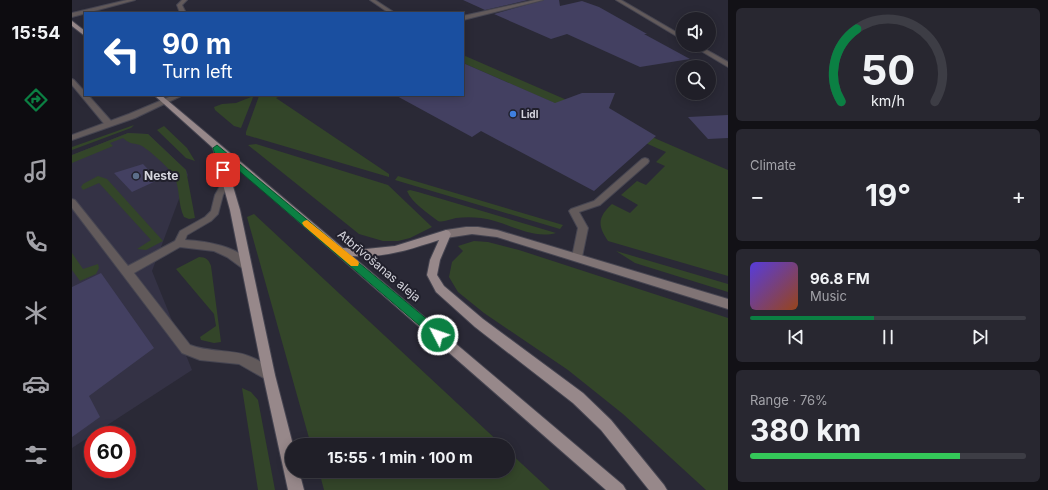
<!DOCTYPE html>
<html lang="en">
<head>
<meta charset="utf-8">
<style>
	:root { --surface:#201f28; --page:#282730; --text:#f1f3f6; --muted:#a2a2a8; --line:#3d3d45; --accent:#0b8043 }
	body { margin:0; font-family:Inter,sans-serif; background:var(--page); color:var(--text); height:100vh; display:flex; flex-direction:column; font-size:15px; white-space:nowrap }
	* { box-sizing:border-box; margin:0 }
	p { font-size:13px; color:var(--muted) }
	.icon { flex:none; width:22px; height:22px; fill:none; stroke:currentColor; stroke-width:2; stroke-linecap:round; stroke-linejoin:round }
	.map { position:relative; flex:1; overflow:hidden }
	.details { display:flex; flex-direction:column; gap:8px; padding:8px; background:#121116; width:320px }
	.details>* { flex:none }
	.banner { position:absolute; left:12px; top:12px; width:380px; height:84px; border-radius:0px; box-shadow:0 2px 10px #0003,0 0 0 1px var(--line); background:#1a4fa0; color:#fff; overflow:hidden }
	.tools { position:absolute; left:604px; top:12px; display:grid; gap:8px }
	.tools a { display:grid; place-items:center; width:40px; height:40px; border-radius:50%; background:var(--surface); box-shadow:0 2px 10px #0003,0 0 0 1px var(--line); font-size:20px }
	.speed { position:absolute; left:12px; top:426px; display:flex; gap:8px; font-size:20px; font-weight:700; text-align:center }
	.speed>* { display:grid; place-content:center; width:52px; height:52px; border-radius:50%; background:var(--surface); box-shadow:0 2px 10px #0003,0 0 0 1px var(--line); line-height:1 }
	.speed .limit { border:6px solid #d22; background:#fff; color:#111 }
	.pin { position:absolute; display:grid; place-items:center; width:34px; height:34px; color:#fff; margin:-17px; border-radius:8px; box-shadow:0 2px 6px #0006 }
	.me { position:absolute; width:44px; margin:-22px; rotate:311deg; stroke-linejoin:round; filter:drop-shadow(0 0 3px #0008) }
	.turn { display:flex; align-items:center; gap:14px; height:84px; padding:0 12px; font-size:18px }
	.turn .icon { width:52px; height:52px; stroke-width:2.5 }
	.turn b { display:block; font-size:28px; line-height:34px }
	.big { font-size:30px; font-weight:700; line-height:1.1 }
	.details .tile { flex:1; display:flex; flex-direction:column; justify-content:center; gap:6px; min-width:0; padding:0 14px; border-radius:6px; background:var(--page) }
	.details .dial { align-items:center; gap:0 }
	.dial svg { height:104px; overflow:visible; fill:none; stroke:var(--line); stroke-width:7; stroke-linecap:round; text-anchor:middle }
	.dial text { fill:var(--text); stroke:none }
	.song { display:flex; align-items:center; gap:12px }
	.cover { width:48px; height:48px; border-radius:6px; background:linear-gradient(135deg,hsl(250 70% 55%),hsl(20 70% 35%)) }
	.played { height:4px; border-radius:2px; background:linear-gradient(90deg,var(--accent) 45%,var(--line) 45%) }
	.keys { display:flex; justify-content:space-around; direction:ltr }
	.heat { display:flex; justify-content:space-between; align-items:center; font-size:22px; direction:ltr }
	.charge { height:6px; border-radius:3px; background:linear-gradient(90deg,#34c759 76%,var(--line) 0) }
	.trip { position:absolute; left:213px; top:438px; width:230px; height:40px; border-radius:20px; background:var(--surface); box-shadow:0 2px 10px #0003,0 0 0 1px var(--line); font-weight:700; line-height:40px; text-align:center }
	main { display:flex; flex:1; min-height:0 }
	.dock { display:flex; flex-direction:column; width:72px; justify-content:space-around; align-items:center; background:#0d0c10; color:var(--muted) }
	.dock .icon { width:28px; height:28px }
	.dock .selected { color:var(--accent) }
	.dock b { font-size:18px; color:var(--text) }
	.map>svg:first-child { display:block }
</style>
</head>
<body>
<main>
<nav class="dock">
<b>15:54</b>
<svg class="icon selected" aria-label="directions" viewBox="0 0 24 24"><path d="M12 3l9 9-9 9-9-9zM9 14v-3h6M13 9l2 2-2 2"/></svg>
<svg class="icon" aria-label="music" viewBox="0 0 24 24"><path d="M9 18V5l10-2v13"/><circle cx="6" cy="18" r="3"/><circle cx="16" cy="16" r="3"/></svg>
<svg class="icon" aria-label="phone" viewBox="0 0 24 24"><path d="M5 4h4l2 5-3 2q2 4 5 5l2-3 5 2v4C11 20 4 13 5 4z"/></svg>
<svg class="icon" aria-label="climate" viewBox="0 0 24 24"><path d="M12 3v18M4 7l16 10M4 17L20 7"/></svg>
<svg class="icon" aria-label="car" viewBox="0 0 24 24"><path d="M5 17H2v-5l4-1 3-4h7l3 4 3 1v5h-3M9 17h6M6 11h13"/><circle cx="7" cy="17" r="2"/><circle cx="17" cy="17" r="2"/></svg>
<svg class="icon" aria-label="filters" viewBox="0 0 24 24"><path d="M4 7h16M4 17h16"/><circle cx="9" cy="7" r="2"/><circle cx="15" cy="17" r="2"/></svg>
</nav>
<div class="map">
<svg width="656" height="490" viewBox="0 0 656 490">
	<rect width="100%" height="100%" fill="#2a2936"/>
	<path fill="#343245" d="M56,133L76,134L114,170L116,175L80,271L120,370L0,448V155Z"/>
	<path fill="#334529" d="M391,55L656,170V276L536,241C525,225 526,217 540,204L558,213L566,205L549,195L565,181L574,185L593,166L584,162L594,152L391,63Z
		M210,95L204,98L317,174V177L174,135V132L187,96Z
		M179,97H181L180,100L169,128L162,126L143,110L142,107L150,104L164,103Z
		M62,125L59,128L0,150V147Z
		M92,126L115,148L123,161L114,158L85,130Z
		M56,133L76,134L114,170L123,218L117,219L112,217C106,205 108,190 103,178C99,169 78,151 70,146C62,142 60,146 51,138L38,143L41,146L0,163V155Z
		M184,144L316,185L360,227L338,238L326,241H311L287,234L176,145Z
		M26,176L35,179L91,241L74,250L65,249L79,240L27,183L11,190L9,187L11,184Z
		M326,176L491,225L488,229L323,180Z
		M338,190L346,192L484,233C459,240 434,221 409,218C401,217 392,217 384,218C378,219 371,223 366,221C356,213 340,203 335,191Z
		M182,214L430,445H239L175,217Z
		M402,241L416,242L447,250L656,318V490H634L551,414L496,370L412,313L386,292L377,277L380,262L391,251L386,246Z
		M544,251L656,284V292L563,263Z
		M0,253L11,269L26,264L27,268L24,274L8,281L0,270Z
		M127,257C134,257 137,260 139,266L149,342L142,343L129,340L128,337L144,326L142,314L104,269Z
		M170,388L179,392L186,400L203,490H186Z
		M436,451L478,490H252L247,471H436Z"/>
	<path fill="#434061" d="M391,0H456L413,10Z
		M472,0H487L488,6L510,1L527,7L575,34H572L618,59L568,67L495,34L479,39L422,14Z
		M391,63L483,103L510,93H543L537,108L584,136L522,191L409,131L400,137L323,95H391Z
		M656,115V138L636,139L616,117Z
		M71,164L86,180L60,192L42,173Z
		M29,273L82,348L17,396L28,417L0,437V287Z"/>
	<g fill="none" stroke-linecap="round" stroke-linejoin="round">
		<defs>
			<path id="service" d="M55,0H63L0,17V13Z
				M110,0H115L110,5L114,13H108L105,5Z
				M0,79L2,80L13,92V95H16L40,122V126H34L0,85Z
				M573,158L576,159L577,161L576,163L528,205L507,212L516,228L510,257L509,260H501L500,257L506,228L497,211L499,209L522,201L570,159Z
				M155,178L159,181L151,195L146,214L139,221L115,235L113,240C132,241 169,246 179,265L178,268H170L155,257L142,251L108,247L62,273L118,345C146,355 166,346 192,364C197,368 201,370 203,375L202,379L197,381L167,364L128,360L110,353L0,208V199L3,200L56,266L103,241L108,231L133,217L139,211L143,195L152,179Z"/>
			<path id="minor" d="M298,0H303L323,13H317Z
				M463,0H471L391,20V16Z
				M544,0H549L611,36V40Z
				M619,45H626L656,62V67Z
				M102,95H111L63,118L0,140V135L57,114Z"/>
			<path id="secondary" d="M394,227H406L425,230L656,299V309L425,237L400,234L374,238L369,234L374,230Z"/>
			<path id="primary" d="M0,21L13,31V36L0,26Z
				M82,95H89L271,248L294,249L323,246L374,230L377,231L379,234L368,260L365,275L372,286L411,319L511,393L539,420L592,485L595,490H577L529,430L501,403L403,327L364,292L355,275L358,260L367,240C336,250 313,258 280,256L551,485L554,490H534L152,156L168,210L203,375L221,445L220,471H227L232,490H216L191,375L158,210L141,148Z"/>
		</defs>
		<use href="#service" stroke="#464551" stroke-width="2"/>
		<use href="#minor" stroke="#464551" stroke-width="2"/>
		<use href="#secondary" stroke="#464551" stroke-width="2"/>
		<use href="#primary" stroke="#464551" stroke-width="2"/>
		<use href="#service" fill="#625a5b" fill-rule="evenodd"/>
		<use href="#minor" fill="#625a5b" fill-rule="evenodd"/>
		<use href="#secondary" fill="#807475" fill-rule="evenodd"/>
		<use href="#primary" fill="#97888a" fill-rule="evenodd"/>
	</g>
	<path fill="#0b8043" stroke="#07532c" d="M145,145L369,331L371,335L369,338L366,339L362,338L151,157L155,170L154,172H149L141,148Z"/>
	<path fill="#f59e0b" d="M235,220L286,261L287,263L286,266H279L232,226L230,223L232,221Z"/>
	<circle fill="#3f7fe0" stroke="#21202c" stroke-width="1.5" cx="441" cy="114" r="4"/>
	<circle fill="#5c6f8a" stroke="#21202c" stroke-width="1.5" cx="64" cy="176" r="4"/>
	<g text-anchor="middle" stroke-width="4" stroke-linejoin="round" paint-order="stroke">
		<g font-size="10" font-weight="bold" fill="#d6d6de" stroke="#21202c" text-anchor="start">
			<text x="449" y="118">Lidl</text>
		</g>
		<g font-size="12" font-weight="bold" fill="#d6d6de" stroke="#21202c" text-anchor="start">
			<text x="72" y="180">Neste</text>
		</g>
		<g font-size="12" fill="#d6d6de" stroke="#21202c">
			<text transform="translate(307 266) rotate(40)" y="4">Atbrīvošanas aleja</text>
		</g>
	</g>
</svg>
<div class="tools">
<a><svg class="icon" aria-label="sound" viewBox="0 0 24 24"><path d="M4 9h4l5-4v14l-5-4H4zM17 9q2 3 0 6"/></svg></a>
<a><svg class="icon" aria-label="search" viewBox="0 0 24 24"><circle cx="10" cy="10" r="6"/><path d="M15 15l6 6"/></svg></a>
</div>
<div class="speed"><div class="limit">60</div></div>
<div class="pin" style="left:151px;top:170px;background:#d93025"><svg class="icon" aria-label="arrive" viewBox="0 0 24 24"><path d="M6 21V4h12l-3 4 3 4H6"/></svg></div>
<svg class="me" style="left:366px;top:335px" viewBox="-20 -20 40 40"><circle r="17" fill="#0b8043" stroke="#fff" stroke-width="3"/><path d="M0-11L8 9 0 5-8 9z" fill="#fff"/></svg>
<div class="trip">15:55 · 1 min · 100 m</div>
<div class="banner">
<div class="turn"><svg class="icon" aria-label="left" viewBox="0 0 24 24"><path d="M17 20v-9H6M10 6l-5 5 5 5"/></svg><div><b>90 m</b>Turn left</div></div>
</div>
</div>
<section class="details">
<div class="tile dial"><svg viewBox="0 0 100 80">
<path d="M14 69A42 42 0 1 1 86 69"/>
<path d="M14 69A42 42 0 0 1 26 13" stroke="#0b8043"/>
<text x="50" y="56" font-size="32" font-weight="700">50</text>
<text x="50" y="72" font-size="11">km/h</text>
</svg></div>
<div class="tile"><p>Climate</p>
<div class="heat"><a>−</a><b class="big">19°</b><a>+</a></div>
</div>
<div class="tile">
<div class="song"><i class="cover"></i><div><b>96.8 FM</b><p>Music</p></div></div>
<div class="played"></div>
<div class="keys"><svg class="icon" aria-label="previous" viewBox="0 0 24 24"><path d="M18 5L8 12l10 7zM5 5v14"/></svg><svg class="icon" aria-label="pause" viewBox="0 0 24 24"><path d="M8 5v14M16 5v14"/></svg><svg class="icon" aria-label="next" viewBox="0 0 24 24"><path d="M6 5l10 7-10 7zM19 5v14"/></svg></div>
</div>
<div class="tile"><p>Range · 76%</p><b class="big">380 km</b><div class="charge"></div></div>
</section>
</main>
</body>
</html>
